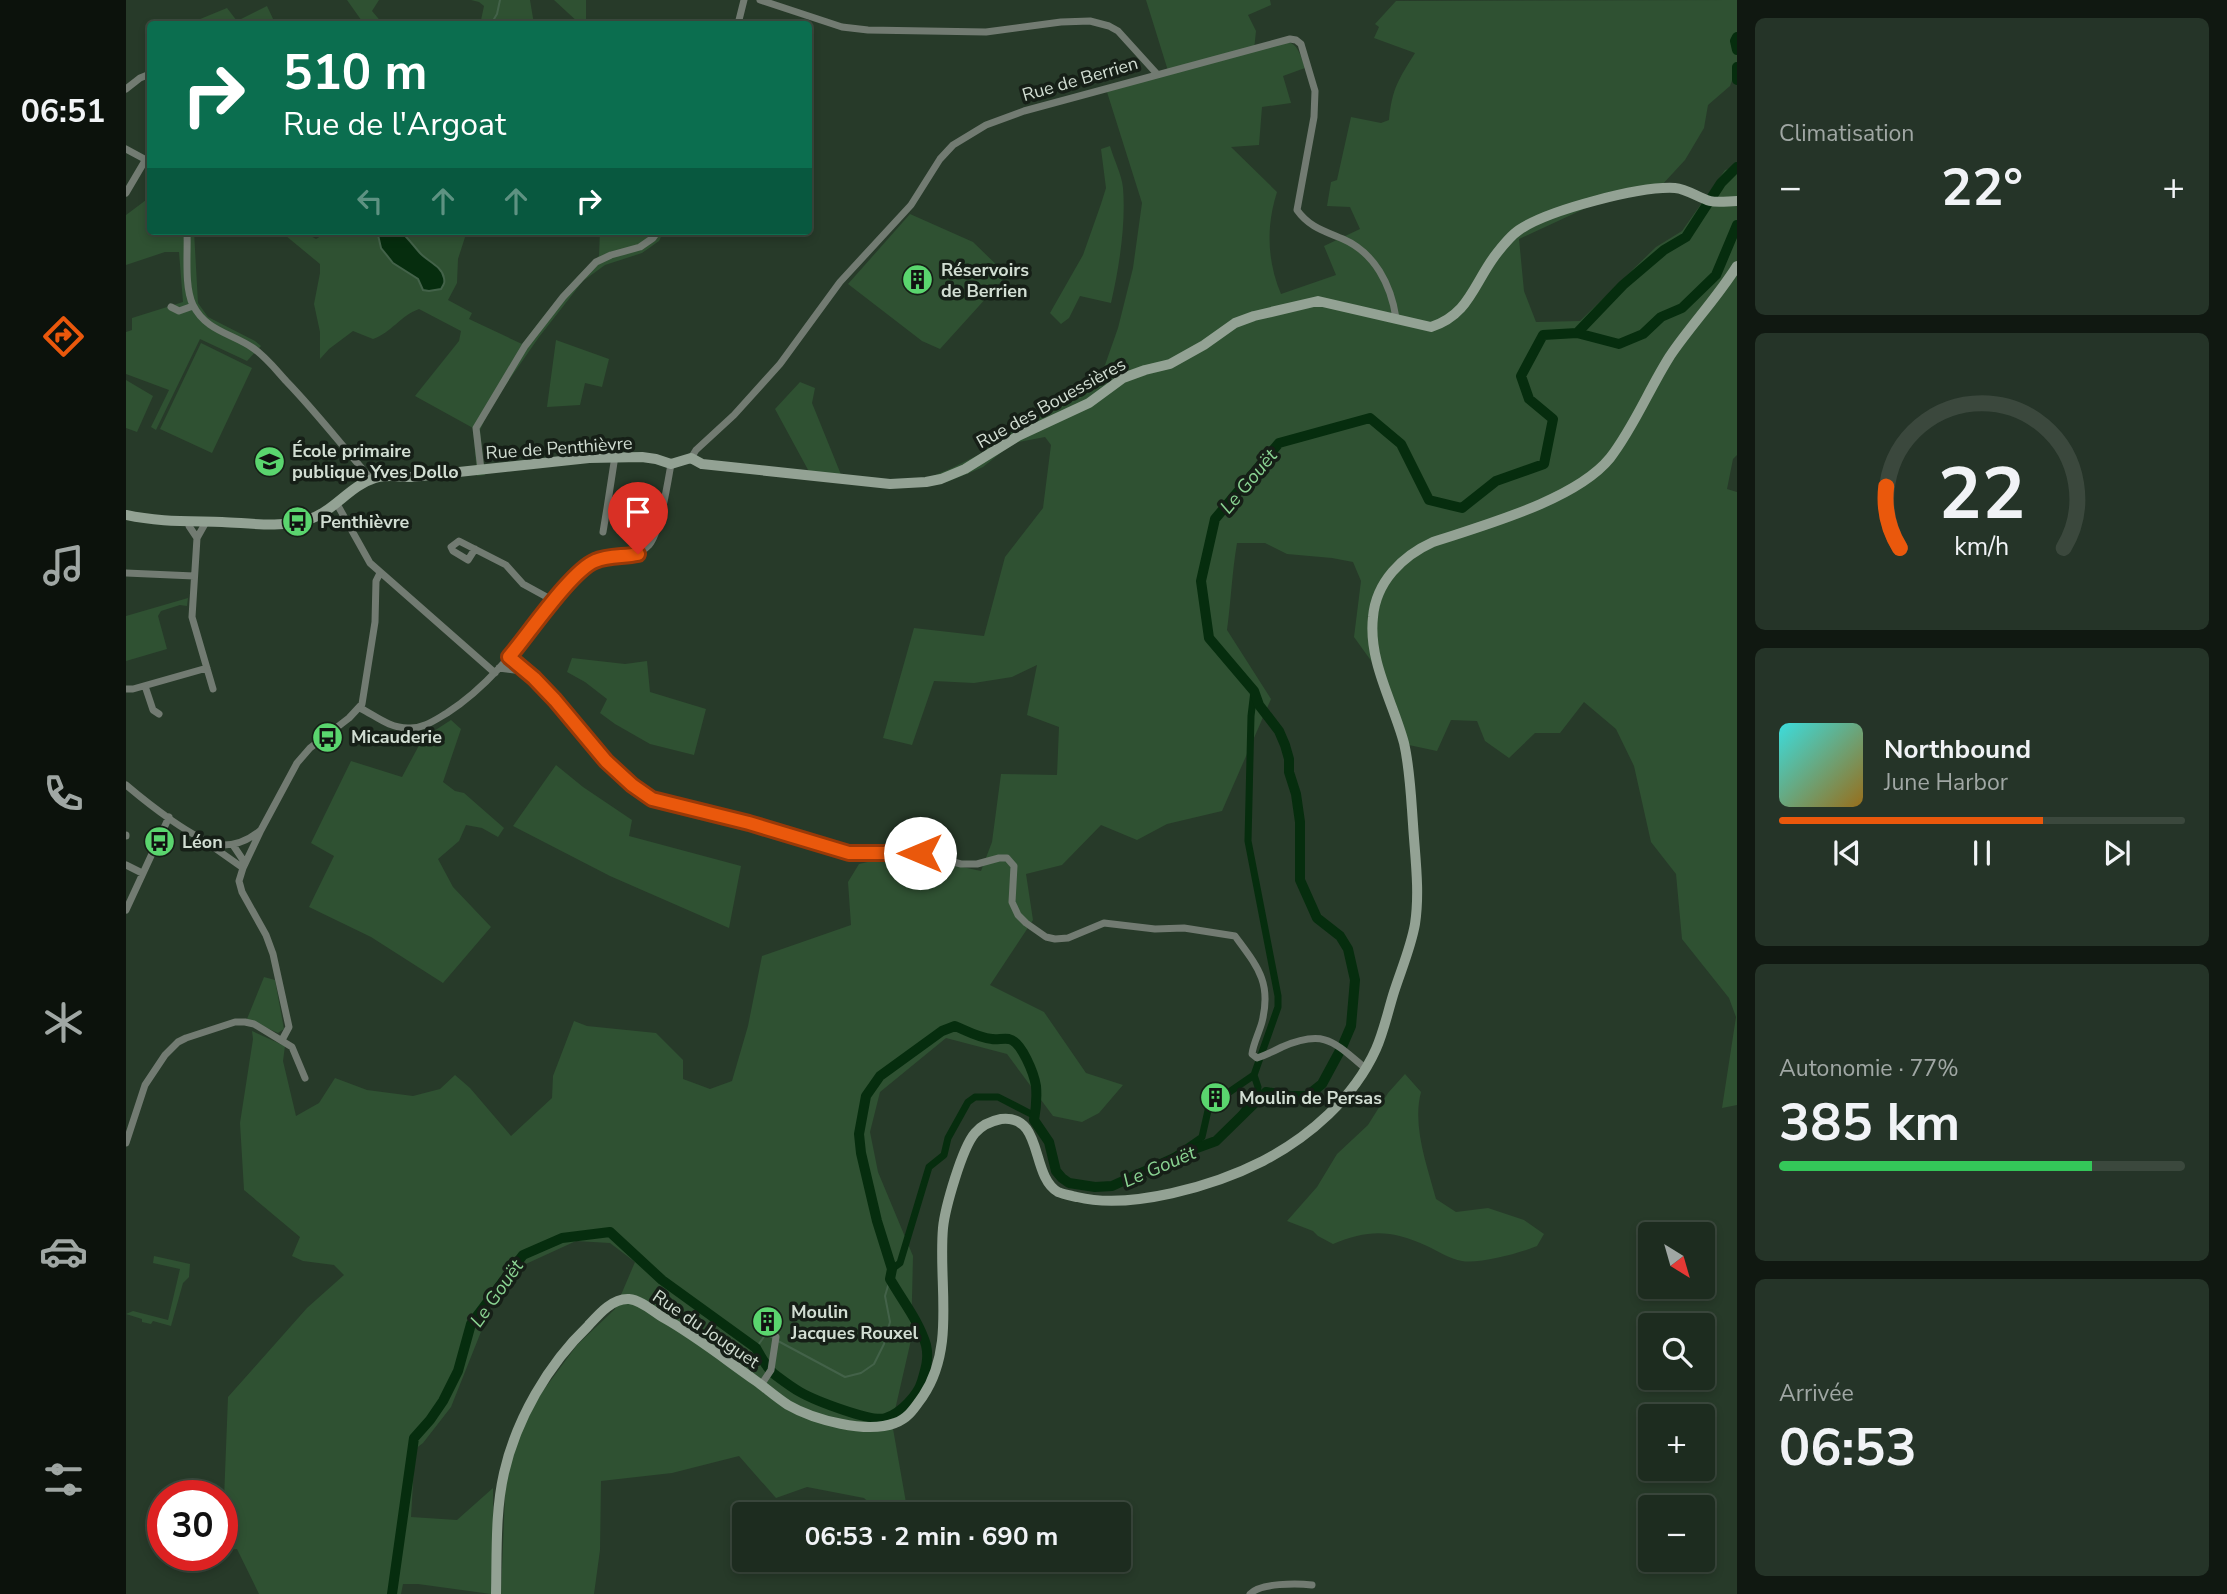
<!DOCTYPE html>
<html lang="fr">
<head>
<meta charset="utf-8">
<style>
	:root { --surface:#1d2c1f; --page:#253428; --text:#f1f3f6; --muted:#a0a7a4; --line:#3b483d; --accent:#ea580c }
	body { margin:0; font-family:"Nunito Sans",sans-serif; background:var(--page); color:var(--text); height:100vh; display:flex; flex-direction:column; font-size:26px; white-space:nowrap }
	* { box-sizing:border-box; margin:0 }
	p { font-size:23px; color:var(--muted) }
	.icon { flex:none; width:38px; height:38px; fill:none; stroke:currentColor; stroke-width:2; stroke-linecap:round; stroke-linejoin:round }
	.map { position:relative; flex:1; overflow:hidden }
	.details { display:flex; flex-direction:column; gap:18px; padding:18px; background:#101811; width:490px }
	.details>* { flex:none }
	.hud { position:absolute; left:21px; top:21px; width:665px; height:214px; border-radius:7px; box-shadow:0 4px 10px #0003,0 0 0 2px var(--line); background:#0b6e4f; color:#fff; overflow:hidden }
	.needle { width:46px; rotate:143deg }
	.fabs { position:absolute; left:1512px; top:1222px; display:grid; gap:14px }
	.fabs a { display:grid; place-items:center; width:77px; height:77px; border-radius:7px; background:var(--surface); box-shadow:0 4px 10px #0003,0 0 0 2px var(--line); font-size:35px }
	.speed { position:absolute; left:21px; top:1480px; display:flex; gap:14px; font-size:35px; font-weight:700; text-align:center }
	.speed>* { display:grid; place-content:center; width:91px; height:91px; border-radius:50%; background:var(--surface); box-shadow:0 4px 10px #0003,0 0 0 2px var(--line); line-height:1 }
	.speed .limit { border:10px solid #d22; background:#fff; color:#111 }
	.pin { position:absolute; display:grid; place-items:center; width:60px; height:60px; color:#fff; margin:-72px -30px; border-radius:50% 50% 50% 0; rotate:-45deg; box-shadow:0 0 7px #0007 }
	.pin .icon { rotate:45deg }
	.me { position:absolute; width:77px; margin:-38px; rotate:270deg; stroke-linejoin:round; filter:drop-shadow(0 0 5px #0008) }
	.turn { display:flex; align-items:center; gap:24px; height:147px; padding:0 21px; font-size:32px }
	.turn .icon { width:91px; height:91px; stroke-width:2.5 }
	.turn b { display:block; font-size:49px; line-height:60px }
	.lanes { display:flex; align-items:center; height:66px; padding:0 21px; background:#0003; justify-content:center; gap:35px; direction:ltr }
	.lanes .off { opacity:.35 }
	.big { font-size:52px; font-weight:700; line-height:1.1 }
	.details .widget { flex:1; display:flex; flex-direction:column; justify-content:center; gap:10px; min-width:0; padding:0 24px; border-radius:10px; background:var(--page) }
	.details .dial { align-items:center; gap:0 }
	.dial svg { height:182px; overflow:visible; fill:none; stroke:var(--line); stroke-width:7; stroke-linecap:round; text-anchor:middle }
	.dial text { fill:var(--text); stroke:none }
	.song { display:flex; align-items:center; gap:21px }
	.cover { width:84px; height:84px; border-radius:10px; background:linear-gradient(135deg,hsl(180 70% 55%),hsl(40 70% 35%)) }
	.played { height:7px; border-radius:4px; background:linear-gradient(90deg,var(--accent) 65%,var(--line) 65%) }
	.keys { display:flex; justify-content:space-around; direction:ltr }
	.heat { display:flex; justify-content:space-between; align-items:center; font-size:38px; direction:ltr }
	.charge { height:10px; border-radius:5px; background:linear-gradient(90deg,#34c759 77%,var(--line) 0) }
	.trip { position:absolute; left:606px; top:1502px; width:399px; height:70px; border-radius:7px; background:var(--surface); box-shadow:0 4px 10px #0003,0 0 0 2px var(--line); font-weight:700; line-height:70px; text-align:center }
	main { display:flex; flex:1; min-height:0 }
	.tab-bar { display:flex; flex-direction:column; width:126px; justify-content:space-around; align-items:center; background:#0c120c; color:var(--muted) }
	.tab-bar .icon { width:49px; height:49px }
	.tab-bar .selected { color:var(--accent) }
	.tab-bar b { font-size:32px; color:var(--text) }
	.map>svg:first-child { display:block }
</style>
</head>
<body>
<main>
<nav class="tab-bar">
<b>06:51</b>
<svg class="icon selected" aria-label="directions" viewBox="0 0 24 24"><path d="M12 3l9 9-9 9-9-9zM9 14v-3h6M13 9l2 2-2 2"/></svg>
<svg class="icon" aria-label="music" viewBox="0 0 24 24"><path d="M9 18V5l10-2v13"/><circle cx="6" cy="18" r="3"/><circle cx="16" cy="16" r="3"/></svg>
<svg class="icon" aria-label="phone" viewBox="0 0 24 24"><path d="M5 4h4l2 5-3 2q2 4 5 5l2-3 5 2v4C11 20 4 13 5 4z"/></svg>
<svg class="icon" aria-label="climate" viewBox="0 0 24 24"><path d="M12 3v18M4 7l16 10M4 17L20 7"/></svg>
<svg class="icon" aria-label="car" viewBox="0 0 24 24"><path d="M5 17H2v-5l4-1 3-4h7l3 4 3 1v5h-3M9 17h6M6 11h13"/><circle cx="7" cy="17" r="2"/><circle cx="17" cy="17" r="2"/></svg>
<svg class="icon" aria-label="filters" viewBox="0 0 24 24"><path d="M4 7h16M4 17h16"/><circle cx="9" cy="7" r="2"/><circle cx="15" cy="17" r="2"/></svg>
</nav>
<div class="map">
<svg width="1611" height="1594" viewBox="0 0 1611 1594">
	<rect width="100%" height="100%" fill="#273a29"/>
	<path fill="#2f5132" d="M221,0H253L246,11L257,24H238Z
		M345,0H404L408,24H350L355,20L358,6L353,2Z
		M428,0H460V22L454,24Z
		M1020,0H1144L1145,5L1122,15L1130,31L1128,50C1160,42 1168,31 1179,68L1157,76L1165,103L1136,107L1133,145L1105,147L1151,192C1140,226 1141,261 1155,294L1210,275L1198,246L1234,229L1224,207L1201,206L1205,182L1211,180L1225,117L1255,123L1263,120C1266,88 1273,79 1289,53L1248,38L1253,27L1249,24L1270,1L1611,0V67L1604,86L1582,105L1578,128L1559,160L1535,186L1499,190L1393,239L1398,291L1410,322L1454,321L1530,247L1556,231L1599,170L1611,167V455L1607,459L1601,489L1611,492V1105L1596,1108L1610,1017L1603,998L1556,939L1550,874L1525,842L1508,766L1490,729L1458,702L1434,733H1409L1383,758L1359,741L1351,721L1325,720L1311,751L1278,744L1256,676L1228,637L1235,581L1227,562L1206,558L1161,554L1139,543H1111C1106,572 1105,601 1101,630L1145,699L1096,811L1041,824L1011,840L975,825L936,865L900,874L907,920L864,985L918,1012L960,1073L997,1085L973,1113L956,1122L927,1116L881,1054L820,1038L754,1092L744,1132L752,1172L787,1256L785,1340L766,1423L782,1514H755L738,1498L681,1487L650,1498L613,1456L546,1473L475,1481L474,1550L468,1594H375L380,1471L405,1407L451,1345L489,1309L509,1262L484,1243L450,1241L378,1274L325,1407L297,1443L289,1449L285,1517L331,1520L367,1488L368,1584L365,1594L292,1584H277L275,1594H133L111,1549L96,1550L102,1397L181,1308L218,1275L208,1265L177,1261L166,1256L174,1237L118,1190L114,1123L127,1039L126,1031L159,1046L157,1061L170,1116L193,1103L209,1078L241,1090L287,1096L314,1089L329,1075L344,1088L385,1136L426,1098L427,1076L448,1021L461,1026L530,1033L557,1060V1079L584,1089L606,1081L622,1026L636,956L725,925L722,882L733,864L776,854L855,871L866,842L875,774L931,775L933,727L901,715L911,665L886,677L848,683L808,681L786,745L757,738L788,628L858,636L879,557L917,508L925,445L919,437L887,443L857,467L841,474L821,482L798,486L802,478L826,468L856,453L890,423L928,408L959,387L979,365L992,328L1007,268L1016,203L981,92L1043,74Z
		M141,6L148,21L153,24H62L101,8L111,21Z
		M984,146C988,160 996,175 997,188C1000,225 993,268 985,303L954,296L943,318L935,324L924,313L957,255L975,204L980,188L975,149Z
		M24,197V231H68L72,303L82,317L129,341L135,346L121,361L74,339L30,430L25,427L43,390L0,374V332L6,330V318L57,302L53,252H39L0,265V215Z
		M784,214L847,242L881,275L814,349L796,341L722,284Z
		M154,231H176L190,239L203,231H255L252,235V240L283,274L292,279L294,284L311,267C296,257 287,243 274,231H346L340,234L332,259L331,283L322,300L346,313L343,319L396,344C420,313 443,282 473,256L474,231H538L533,241L516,253L479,265L457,281L413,337L365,406L354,430L359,475L351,476L347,428L289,396L333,341L335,331L293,309C274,316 265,333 247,339L227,331L203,349L194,359V332L188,304L194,273V264Z
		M430,340L483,359L476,387L459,383L454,405L421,407Z
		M75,343L126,368L86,453L34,429Z
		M0,380L27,396L11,432L0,428Z
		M674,382L689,388L686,403L718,482L687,479L649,409Z
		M62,598L61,606L54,605L35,611L32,616L41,649L0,661V616Z
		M446,658L499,664L521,661L524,692L580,709L568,755L524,744L489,724L474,713L481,699L459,682L441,672Z
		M325,720L335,729L317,782L329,791L338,793L378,828L372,837L356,828L340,825L333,841L312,859L327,887L365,927L317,983L245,937L183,907L208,856L185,843L225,761L276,777L297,738Z
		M430,765L457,787L506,820L503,836L615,866L603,928L484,876L387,826Z
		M138,977L149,980L158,1029L152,1033L121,1019Z
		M1279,1074L1295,1092C1286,1126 1301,1165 1310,1199L1330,1212L1362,1208L1398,1220L1418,1234L1411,1246C1394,1253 1354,1264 1336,1261C1324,1259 1312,1251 1301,1246C1266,1230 1243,1229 1207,1244L1192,1236L1187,1231L1161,1221L1191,1187L1211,1154L1242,1125L1262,1093Z
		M28,1256L64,1264L63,1277L57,1283L45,1326L27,1321L25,1324L16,1322V1319L0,1314L7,1311L42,1320L54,1269L27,1263Z"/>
	<path fill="#062d0e" stroke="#436249" stroke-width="2" d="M255,231H274C282,238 287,245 294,253C301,261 316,266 318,278C319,283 318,284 315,289L303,291L297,290L292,279L267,263L255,248L252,235Z"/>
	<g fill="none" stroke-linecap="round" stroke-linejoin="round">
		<path stroke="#436249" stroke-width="2" d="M365,24L371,14L374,0
			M652,1341L719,1377L735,1373L748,1364L758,1344L764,1322L759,1296L764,1279
			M630,1348L640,1334L647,1338"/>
		<path stroke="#062d0e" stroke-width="7" d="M1111,1121L1131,1092L1132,1087L1128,1075L1152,1007V996L1122,841L1125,716L1128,691
			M1043,1160L1076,1137L1083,1106L1128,1075
			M766,1269L774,1263L803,1167L818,1155L822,1138L842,1102L849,1097H872L909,1116"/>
		<path stroke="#062d0e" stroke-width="10" d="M1611,37L1609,41L1611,50
			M1611,67V80
			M1451,333L1497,285L1538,250L1560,237L1595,183L1611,167
			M266,1594L288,1438L304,1420L317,1401L332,1371L345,1324L397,1255L436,1238L484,1232L536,1280L630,1348C635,1357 640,1367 648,1374C656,1380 665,1387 674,1392C688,1400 746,1423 760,1418C775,1413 792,1395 796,1381C800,1368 803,1358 800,1345C793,1321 776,1300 764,1279L766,1269L751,1221L735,1153L733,1134L740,1096L754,1076L816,1031L829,1026C841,1031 853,1038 866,1039C871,1040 877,1038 883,1039C896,1042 908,1074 910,1086C911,1098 910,1109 908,1120L923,1142L930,1171L936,1178L943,1183L969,1187L986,1186L1068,1149L1090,1141L1140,1092L1164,1096H1181L1196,1084L1216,1047L1225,1026L1229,980L1222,949L1214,936L1191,918L1174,880V822L1170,794L1163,772V759L1159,745L1153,731L1133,705L1128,691L1083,638L1075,581L1089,519L1153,443L1244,418L1275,444L1303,500L1336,508L1370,481L1418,464L1427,419L1403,399L1395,376L1417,335L1451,333L1493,344L1517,334L1535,317L1556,308L1590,275L1611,225"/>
		<path stroke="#727b72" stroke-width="7" d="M634,0L716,27L742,30L860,32L935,22L964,21L983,26L992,31L1031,74
			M612,24L618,0
			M0,89L14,78L24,74
			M0,149L24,162
			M0,193L20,159
			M61,231C62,252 58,287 67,305C80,331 105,333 127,348C140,357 150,370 161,382C191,413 217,447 245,479
			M45,307L53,311L67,306
			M489,456L481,508L503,512
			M565,458L570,450L608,415L654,364L714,282L785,205L814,159L827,145L860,125L898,111L1164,39L1170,40L1175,44L1189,91L1188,117L1171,210C1183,227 1198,231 1217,239C1249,253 1265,285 1270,318
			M355,470L350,428L399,346L437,297L470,262L485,255L514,247L527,238L532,231
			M211,504L244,563L369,673
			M63,522V526L71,538L80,522
			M477,532L481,508
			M71,538L66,617L87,689
			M349,549L342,560L327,551L325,547L333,541L380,565L397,584L428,601
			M0,573L68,576
			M382,657L408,678L429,700L479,761L506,785L526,799L623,823L723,853H794L835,864H851L873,858H881L888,866L886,902L892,915L900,923L920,937L929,939L942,938L978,923L1029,929L1058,928L1109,936C1131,966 1146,982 1136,1022C1133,1033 1127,1044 1126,1054L1131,1058C1140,1055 1148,1051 1156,1047C1198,1029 1207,1041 1239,1068
			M373,668L397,671
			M19,686L27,710L33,714
			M0,689H7L81,668
			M234,708C250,716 263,728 282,728C297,729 309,720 321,713C360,688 389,651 417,615C430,599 443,580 459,567C478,551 505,564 523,545C534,533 542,481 545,464
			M0,785C20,802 70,842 94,845C110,846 123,840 135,830
			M0,835V836
			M83,844L117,868
			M107,845L119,863
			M0,865L16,873
			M0,910L43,817
			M156,1040L163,1027L147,954L140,935L116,892L113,881L117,868L135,830L171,763L184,748L223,718L236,704L249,622L250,581L254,573
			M0,1143L19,1085L39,1055L52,1042L60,1038L109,1022H119L128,1024L166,1047L179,1078
			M635,1385L645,1370L650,1337
			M1124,1594C1134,1583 1171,1583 1186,1585"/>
		<path stroke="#93a294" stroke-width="10" d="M0,515C31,522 64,521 96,522C123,523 154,528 181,520C208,512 223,486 249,478C260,474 274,477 286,477L463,458L516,457L530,459L545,464L565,458L576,464L764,484L800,482L815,479L839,469L892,436L963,403L997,378L1019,370L1044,364L1078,345L1109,323L1128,316L1192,301L1305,327C1342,315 1347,286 1368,257C1374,249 1384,236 1393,230C1422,210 1514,186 1549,188C1561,189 1573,198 1584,201C1592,203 1603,201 1611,201
			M370,1594C371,1555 369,1512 378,1473C390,1420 422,1364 462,1326C472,1315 486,1298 503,1299C515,1300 528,1312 538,1318C570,1336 600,1360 630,1381C641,1389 651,1398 662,1405C688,1420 741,1434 769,1423C783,1418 789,1407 797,1396C830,1347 812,1284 817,1228C819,1208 836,1148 849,1133C855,1126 865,1121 875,1119C918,1114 904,1176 932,1192C933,1193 950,1197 951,1197C1005,1210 1088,1186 1137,1161C1183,1137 1228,1098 1250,1049C1258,1031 1262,1011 1268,992C1275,970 1285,947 1289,924C1294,891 1289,857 1287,824C1285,797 1284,769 1278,743C1267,702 1242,661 1247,617C1250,582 1276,556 1307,542C1358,525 1450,500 1484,458C1508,427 1523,389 1544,356C1565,325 1591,298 1611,266"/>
	</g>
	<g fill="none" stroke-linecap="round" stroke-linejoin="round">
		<defs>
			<path id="route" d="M512,554C498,557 482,555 469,561C445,571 402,635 383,657L408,678L429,700L480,761L506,785L526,799L623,823L723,853H794"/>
		</defs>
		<use href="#route" stroke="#983908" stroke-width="18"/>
		<use href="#route" stroke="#ea580c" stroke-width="12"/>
	</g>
	<defs>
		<symbol id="building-disc" viewBox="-11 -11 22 22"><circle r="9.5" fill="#5ad56e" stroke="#161f17"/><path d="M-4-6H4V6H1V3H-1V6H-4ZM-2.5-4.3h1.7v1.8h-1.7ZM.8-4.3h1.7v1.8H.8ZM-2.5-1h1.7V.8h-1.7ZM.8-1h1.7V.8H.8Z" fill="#111"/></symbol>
		<symbol id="school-disc" viewBox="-11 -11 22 22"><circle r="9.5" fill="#5ad56e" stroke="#161f17"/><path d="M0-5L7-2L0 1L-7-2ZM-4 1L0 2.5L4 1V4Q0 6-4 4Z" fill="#111"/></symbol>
		<symbol id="bus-disc" viewBox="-11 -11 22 22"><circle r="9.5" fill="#5ad56e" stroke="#161f17"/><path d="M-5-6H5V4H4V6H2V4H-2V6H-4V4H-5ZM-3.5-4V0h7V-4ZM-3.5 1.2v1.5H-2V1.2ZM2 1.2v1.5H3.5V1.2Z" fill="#111"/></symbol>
	</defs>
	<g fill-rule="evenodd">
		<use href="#building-disc" x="774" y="262" width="35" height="35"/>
		<use href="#school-disc" x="126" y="444" width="35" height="35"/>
		<use href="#bus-disc" x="154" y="504" width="35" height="35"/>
		<use href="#bus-disc" x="184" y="720" width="35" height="35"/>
		<use href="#bus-disc" x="16" y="824" width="35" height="35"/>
		<use href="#building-disc" x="1072" y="1080" width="35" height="35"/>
		<use href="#building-disc" x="624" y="1304" width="35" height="35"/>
	</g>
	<g text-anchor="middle" stroke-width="7" stroke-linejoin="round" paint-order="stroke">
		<g font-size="18" fill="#d1ddd2" stroke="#161f17">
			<text transform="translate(954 79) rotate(-16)" y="6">Rue de Berrien</text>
			<text transform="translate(925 403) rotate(-29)" y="6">Rue des Bouessières</text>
			<text transform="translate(433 448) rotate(-4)" y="6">Rue de Penthièvre</text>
			<text transform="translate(580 1329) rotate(34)" y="6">Rue du Jouguet</text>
		</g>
		<g font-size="18" font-weight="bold" fill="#d1ddd2" stroke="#161f17" text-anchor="start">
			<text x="815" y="276">Réservoirs<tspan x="815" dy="21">de Berrien</tspan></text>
			<text x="166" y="457">École primaire<tspan x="166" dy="21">publique Yves Dollo</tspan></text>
			<text x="194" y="528">Penthièvre</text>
			<text x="225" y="743">Micauderie</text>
			<text x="56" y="848">Léon</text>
			<text x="1113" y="1104">Moulin de Persas</text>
			<text x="665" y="1318">Moulin<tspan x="665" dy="21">Jacques Rouxel</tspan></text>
		</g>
		<g font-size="19" font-style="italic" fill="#8ad392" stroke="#161f17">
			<text transform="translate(1122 481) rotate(-50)" y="7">Le Gouët</text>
			<text transform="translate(1033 1166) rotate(-23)" y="7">Le Gouët</text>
			<text transform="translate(370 1293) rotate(-55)" y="7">Le Gouët</text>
		</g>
	</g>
</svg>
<div class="fabs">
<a><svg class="needle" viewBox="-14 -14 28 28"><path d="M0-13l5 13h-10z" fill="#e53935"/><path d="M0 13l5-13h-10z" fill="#a0a7a4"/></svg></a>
<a><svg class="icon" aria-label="search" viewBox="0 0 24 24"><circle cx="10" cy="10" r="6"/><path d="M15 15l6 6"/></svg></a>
<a>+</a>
<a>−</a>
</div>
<div class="speed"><div class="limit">30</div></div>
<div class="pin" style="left:512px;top:554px;background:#d93025"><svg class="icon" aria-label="arrive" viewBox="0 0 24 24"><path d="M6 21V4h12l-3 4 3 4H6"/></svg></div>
<svg class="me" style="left:794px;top:853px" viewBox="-20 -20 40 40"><circle r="19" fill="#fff"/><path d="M0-13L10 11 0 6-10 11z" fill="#ea580c"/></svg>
<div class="trip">06:53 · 2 min · 690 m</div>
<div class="hud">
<div class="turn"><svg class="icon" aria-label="right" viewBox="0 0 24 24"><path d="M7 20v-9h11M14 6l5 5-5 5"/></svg><div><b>510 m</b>Rue de l'Argoat</div></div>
<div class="lanes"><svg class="icon off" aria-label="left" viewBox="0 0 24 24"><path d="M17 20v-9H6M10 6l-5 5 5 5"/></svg><svg class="icon off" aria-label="ahead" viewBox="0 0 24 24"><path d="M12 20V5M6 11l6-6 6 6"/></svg><svg class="icon off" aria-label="ahead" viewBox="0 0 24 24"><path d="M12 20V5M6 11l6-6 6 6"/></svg><svg class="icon" aria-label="right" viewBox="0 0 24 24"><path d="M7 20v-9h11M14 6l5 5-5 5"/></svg></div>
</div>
</div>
<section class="details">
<div class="widget"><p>Climatisation</p>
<div class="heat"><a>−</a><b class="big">22°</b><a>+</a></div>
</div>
<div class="widget dial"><svg viewBox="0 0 100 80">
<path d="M14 69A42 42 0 1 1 86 69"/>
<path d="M14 69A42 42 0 0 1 8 42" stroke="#ea580c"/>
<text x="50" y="56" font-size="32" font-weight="700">22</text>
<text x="50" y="72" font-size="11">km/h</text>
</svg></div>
<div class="widget">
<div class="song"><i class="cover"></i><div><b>Northbound</b><p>June Harbor</p></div></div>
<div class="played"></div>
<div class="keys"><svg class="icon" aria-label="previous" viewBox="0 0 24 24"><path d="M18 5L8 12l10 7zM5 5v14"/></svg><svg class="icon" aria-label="pause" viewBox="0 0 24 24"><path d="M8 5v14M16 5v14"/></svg><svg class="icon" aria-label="next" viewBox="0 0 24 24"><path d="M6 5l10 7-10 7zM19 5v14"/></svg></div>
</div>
<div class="widget"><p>Autonomie · 77%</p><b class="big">385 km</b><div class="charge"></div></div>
<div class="widget"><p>Arrivée</p><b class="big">06:53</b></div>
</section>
</main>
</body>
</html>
